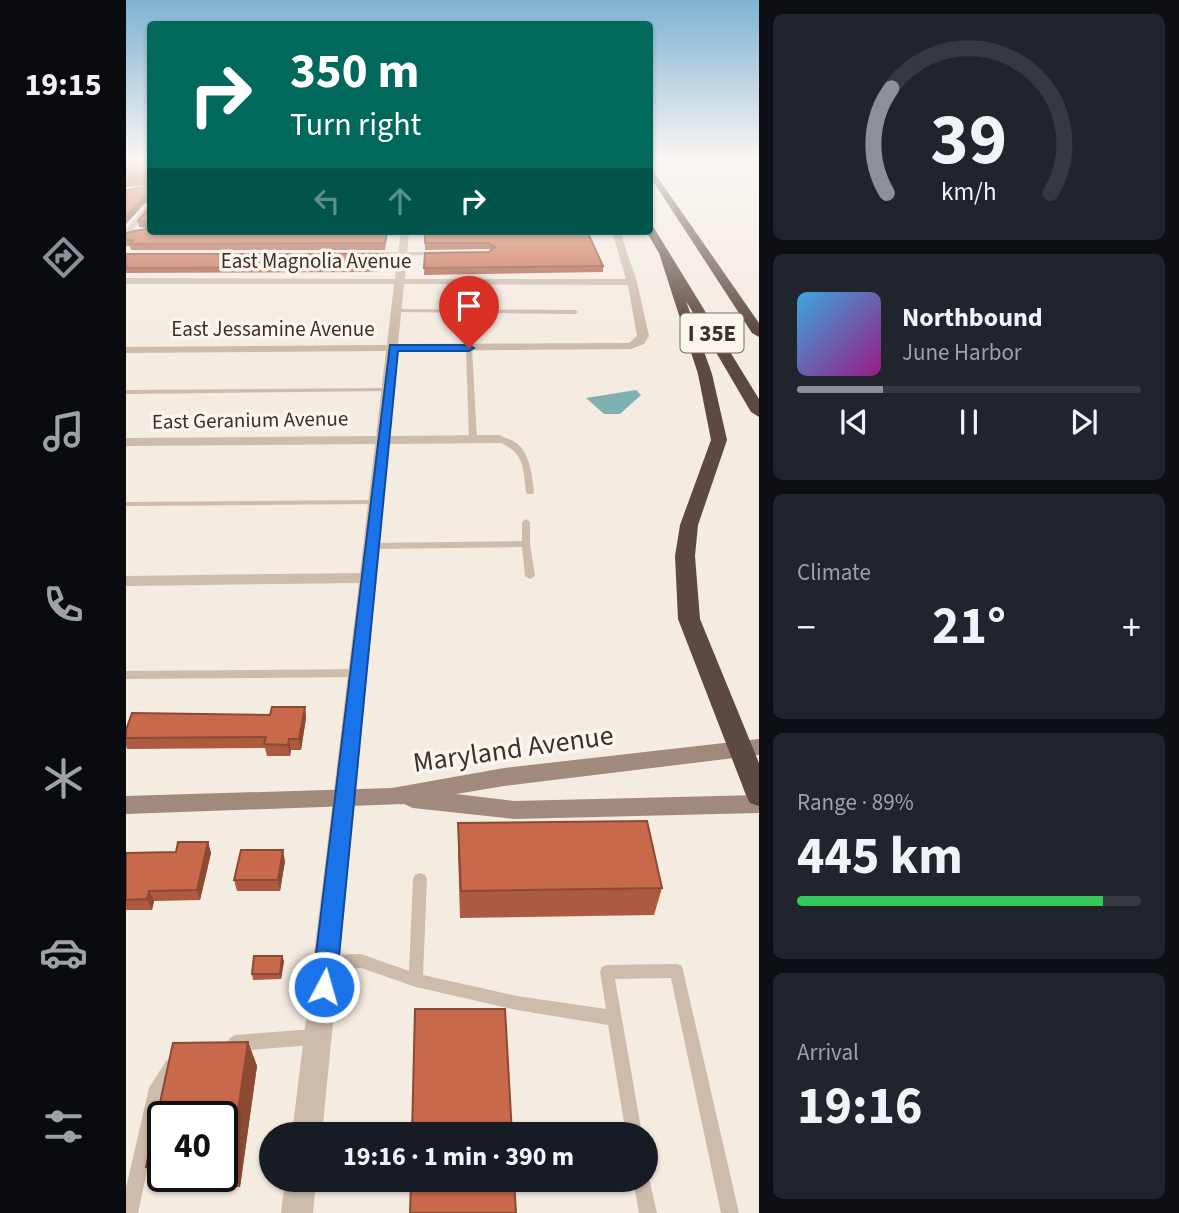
<!DOCTYPE html>
<html lang="en">
<head>
<meta charset="utf-8">
<style>
	:root { --surface:#171b24; --page:#20242c; --text:#f1f3f6; --muted:#9ea1a6; --line:#363941; --accent:#8c9099 }
	body { margin:0; font-family:"Source Sans 3",sans-serif; background:var(--page); color:var(--text); height:100vh; display:flex; flex-direction:column; font-size:26px; white-space:nowrap }
	* { box-sizing:border-box; margin:0 }
	p { font-size:23px; color:var(--muted) }
	.icon { flex:none; width:38px; height:38px; fill:none; stroke:currentColor; stroke-width:2; stroke-linecap:round; stroke-linejoin:round }
	.map { position:relative; flex:1; overflow:hidden }
	.side { display:flex; flex-direction:column; gap:14px; padding:14px; background:#0d0f14; width:420px }
	.side>* { flex:none }
	.top-card { position:absolute; left:21px; top:21px; width:506px; height:214px; border-radius:7px; box-shadow:0 2px 5px #0004; background:#00695c; color:#fff; overflow:hidden }
	.speed { position:absolute; left:21px; top:1101px; display:flex; gap:14px; font-size:35px; font-weight:700; text-align:center }
	.speed>* { display:grid; place-content:center; width:91px; height:91px; border-radius:50%; background:var(--surface); box-shadow:0 2px 5px #0004; line-height:1 }
	.speed .limit { border:4px solid #111; border-radius:10px; background:#fff; color:#111 }
	.pin { position:absolute; display:grid; place-items:center; width:60px; height:60px; color:#fff; margin:-72px -30px; border-radius:50% 50% 50% 0; rotate:-45deg; box-shadow:0 0 7px #0007 }
	.pin .icon { rotate:45deg }
	.me { position:absolute; width:77px; margin:-38px; rotate:6deg; stroke-linejoin:round; filter:drop-shadow(0 0 5px #0008) }
	.turn { display:flex; align-items:center; gap:24px; height:147px; padding:0 28px; font-size:32px }
	.turn .icon { width:91px; height:91px; stroke-width:2.5 }
	.turn b { display:block; font-size:49px; line-height:60px }
	.lanes { display:flex; align-items:center; height:66px; padding:0 28px; background:#0003; justify-content:center; gap:35px; direction:ltr }
	.lanes .off { opacity:.35 }
	.big { font-size:52px; font-weight:700; line-height:1.1 }
	.side .widget { flex:1; display:flex; flex-direction:column; justify-content:center; gap:10px; min-width:0; padding:0 24px; border-radius:10px; background:var(--page) }
	.side .dial { align-items:center; gap:0 }
	.dial svg { height:182px; overflow:visible; fill:none; stroke:var(--line); stroke-width:7; stroke-linecap:round; text-anchor:middle }
	.dial text { fill:var(--text); stroke:none }
	.song { display:flex; align-items:center; gap:21px }
	.cover { width:84px; height:84px; border-radius:10px; background:linear-gradient(135deg,hsl(200 70% 55%),hsl(310 70% 35%)) }
	.played { height:7px; border-radius:4px; background:linear-gradient(90deg,var(--accent) 25%,var(--line) 25%) }
	.keys { display:flex; justify-content:space-around; direction:ltr }
	.heat { display:flex; justify-content:space-between; align-items:center; font-size:38px; direction:ltr }
	.charge { height:10px; border-radius:5px; background:linear-gradient(90deg,#34c759 89%,var(--line) 0) }
	.trip { position:absolute; left:133px; top:1122px; width:399px; height:70px; border-radius:35px; background:var(--surface); box-shadow:0 2px 5px #0004; font-weight:700; line-height:70px; text-align:center }
	main { display:flex; flex:1; min-height:0 }
	.menu { display:flex; flex-direction:column; width:126px; justify-content:space-around; align-items:center; background:#090b0e; color:var(--muted) }
	.menu .icon { width:49px; height:49px }
	.menu .on { color:var(--accent) }
	.menu b { font-size:32px; color:var(--text) }
	.map>svg:first-child { display:block }
</style>
</head>
<body>
<main>
<nav class="menu">
<b>19:15</b>
<svg class="icon on" aria-label="directions" viewBox="0 0 24 24"><path d="M12 3l9 9-9 9-9-9zM9 14v-3h6M13 9l2 2-2 2"/></svg>
<svg class="icon" aria-label="music" viewBox="0 0 24 24"><path d="M9 18V5l10-2v13"/><circle cx="6" cy="18" r="3"/><circle cx="16" cy="16" r="3"/></svg>
<svg class="icon" aria-label="phone" viewBox="0 0 24 24"><path d="M5 4h4l2 5-3 2q2 4 5 5l2-3 5 2v4C11 20 4 13 5 4z"/></svg>
<svg class="icon" aria-label="climate" viewBox="0 0 24 24"><path d="M12 3v18M4 7l16 10M4 17L20 7"/></svg>
<svg class="icon" aria-label="car" viewBox="0 0 24 24"><path d="M5 17H2v-5l4-1 3-4h7l3 4 3 1v5h-3M9 17h6M6 11h13"/><circle cx="7" cy="17" r="2"/><circle cx="17" cy="17" r="2"/></svg>
<svg class="icon" aria-label="filters" viewBox="0 0 24 24"><path d="M4 7h16M4 17h16"/><circle cx="9" cy="7" r="2"/><circle cx="15" cy="17" r="2"/></svg>
</nav>
<div class="map">
<svg width="633" height="1213" viewBox="0 0 633 1213">
	<rect width="100%" height="100%" fill="#f4ebe1"/>
	<path fill="#7fb0b2" d="M510,390L515,395L494,414H478L460,398Z"/>
	<g fill="none" stroke-linecap="round" stroke-linejoin="round">
		<path fill="#cdbbac" fill-rule="evenodd" d="M310,252L313,254L312,255L196,256L193,254L196,252Z
			M271,309L449,310L452,312L449,314L269,312L268,311Z
			M343,346L346,348L351,439L347,441L343,439L340,348Z
			M263,388L265,389V391L0,394V390Z
			M371,437C403,438 405,468 408,492L407,494H401L400,492C397,465 398,453 371,441Z
			M251,500L255,502L254,504L0,506V502Z
			M400,519L404,522V544L409,576L404,579L399,576L396,547L247,549L243,546L247,543L396,541V522Z
			M233,669L237,670L238,673L237,676L233,677L0,679V671Z
			M294,873L299,875L301,879L297,975L391,996L480,1009L474,972L476,967L481,965L551,964L556,966L613,1213H595L545,978L489,979L516,1134H500L482,1025L391,1010L290,987L235,968L201,969L196,967L194,962L196,957L201,955L235,954L283,971L287,879L289,875Z
			M189,1029L194,1032L197,1037L194,1042L189,1045L109,1051L104,1048L101,1043L104,1038L109,1035Z
			M46,1059L52,1061L54,1067L38,1091L12,1213H0V1188L23,1088L40,1061Z
			M520,1173L522,1174L531,1213H513L507,1180H520Z"/>
		<path fill="#cdbbac" fill-rule="evenodd" d="M0,228L28,231L0,234Z
			M275,231H283L279,279H500L486,231H494L511,282L523,336L518,344L505,349L272,351L264,436L374,435L381,439L374,443L263,444L229,799L226,805L218,808L210,805L207,799L233,583L0,586V576L234,573L249,444L0,446V438L250,436L260,351L0,353V347L261,345L268,284H0V278L269,279ZM278,284L502,285L511,336L503,343L272,344Z"/>
		<path fill="#cdbbac" fill-rule="evenodd" d="M21,205H24V211L0,237V229Z
			M218,790L226,793L229,799L196,1134H166L207,799L210,793Z
			M159,1180H190L187,1213H155Z"/>
		<path fill="#a18a7d" fill-rule="evenodd" d="M633,739V755L378,786L330,794L388,801L633,795V813L388,819L287,808L278,804L0,814V796L266,788L378,768Z"/>
		<path fill="#5c4a42" fill-rule="evenodd" d="M523,165L633,323V337L626,333L523,175Z
			M523,225L528,228L633,399V417L625,412L560,301L586,374L601,440L572,525L569,556L574,619L633,763V806L624,803L620,795L552,619L549,556L554,525L585,440L572,374L533,253L520,231H523Z"/>
	</g>
	<path fill="#ac5a40" fill-rule="evenodd" d="M0,160H24V203H19L0,224L24,187V186L0,187V179L15,180L0,178Z
		M24,207V231L261,237L259,250H5L4,246H0V233L23,228L13,227L12,221Z
		M299,231L477,266V272L298,275L299,253L363,252L365,251L363,249L299,250Z
		M0,254L257,259L255,271L238,272L0,273Z
		M179,707L180,718L175,750H165L164,756H141L139,748L1,749L0,746V730L144,715Z
		M332,823L536,888L528,915L334,918L332,852Z
		M82,842L85,853L74,900L28,901L26,910H0V853L50,852Z
		M159,861L154,891H111L108,880Z
		M158,961L155,979L127,980L126,974Z
		M122,1042L131,1066L114,1187L35,1188L20,1167L47,1043ZM37,1116H96V1176H37Z"/>
	<path fill="#8c4a34" d="M18,198L19,203L0,224V217Z
		M179,707L180,718L175,750L173,739Z
		M163,739L165,750L164,756L162,745Z
		M82,842L85,853L74,900L71,890Z
		M157,850L159,861L154,891L152,880Z
		M23,891L28,901L26,910L21,899Z
		M156,956L158,961L155,979L154,974Z
		M122,1042L131,1066L114,1187L104,1166Z"/>
	<path fill="#c8694b" stroke="#8c4a34" stroke-width="2" d="M0,160H24V175L0,173Z
		M24,177V185L23,181L0,182V179L23,180Z
		M24,187V197L18,198L0,217V190Z
		M24,207V222L12,221Z
		M24,228V231H261L259,243L4,244L7,240H0V233Z
		M299,231H461L477,266L298,268L299,253L363,252L369,247L363,243H299Z
		M0,254H257L255,266L238,267L0,268Z
		M146,707H179L173,739H163L162,745L138,744L140,737L0,738V730L6,713L144,715Z
		M521,821L536,888L335,891L332,823Z
		M52,842H82L71,890L23,891L21,899L0,900V853L50,852Z
		M115,850H157L152,880H108Z
		M128,956H156L154,974H126Z
		M289,1009H379L386,1134H286Z
		M122,1042L104,1166H96V1116H37V1167H20L47,1043Z
		M285,1180H388L390,1213H284Z"/>
	<linearGradient id="sky" x2="0" y2="1"><stop stop-color="#7eb2d2"/><stop offset="0.48" stop-color="#faf6f2"/><stop offset="1" stop-color="#faf6f2" stop-opacity="0"/></linearGradient>
	<rect width="633" height="330" fill="url(#sky)"/>
	<path fill="#1a73e8" stroke="#114b97" stroke-width="2" d="M264,345H343L348,348L343,351H272L210,987L207,995L198,999L190,995L186,987Z"/>
	<g text-anchor="middle" stroke-width="7" stroke-linejoin="round" paint-order="stroke">
		<g font-size="21" fill="#3b302b" stroke="#fbf5ee">
			<text x="190" y="268">East Magnolia Avenue</text>
			<text x="147" y="336">East Jessamine Avenue</text>
			<text transform="translate(124 420) rotate(-1)" y="7">East Geranium Avenue</text>
		</g>
		<rect fill="#fbf5ee" stroke="#756b66" stroke-width="2" x="554.5" y="313.5" width="63" height="39" rx="5"/>
		<g font-size="23" font-weight="bold" fill="#3b302b">
			<text x="586" y="341">I 35E</text>
		</g>
		<g font-size="28" fill="#3b302b" stroke="#fbf5ee">
			<text transform="translate(387 748) rotate(-8)" y="10">Maryland Avenue</text>
		</g>
	</g>
</svg>
<div class="speed"><div class="limit">40</div></div>
<div class="pin" style="left:343px;top:348px;background:#d93025"><svg class="icon" aria-label="arrive" viewBox="0 0 24 24"><path d="M6 21V4h12l-3 4 3 4H6"/></svg></div>
<svg class="me" style="left:198px;top:987px" viewBox="-20 -20 40 40"><circle r="17" fill="#1a73e8" stroke="#fff" stroke-width="3"/><path d="M0-11L8 9 0 5-8 9z" fill="#fff"/></svg>
<div class="trip">19:16 · 1 min · 390 m</div>
<div class="top-card">
<div class="turn"><svg class="icon" aria-label="right" viewBox="0 0 24 24"><path d="M7 20v-9h11M14 6l5 5-5 5"/></svg><div><b>350 m</b>Turn right</div></div>
<div class="lanes"><svg class="icon off" aria-label="left" viewBox="0 0 24 24"><path d="M17 20v-9H6M10 6l-5 5 5 5"/></svg><svg class="icon off" aria-label="ahead" viewBox="0 0 24 24"><path d="M12 20V5M6 11l6-6 6 6"/></svg><svg class="icon" aria-label="right" viewBox="0 0 24 24"><path d="M7 20v-9h11M14 6l5 5-5 5"/></svg></div>
</div>
</div>
<section class="side">
<div class="widget dial"><svg viewBox="0 0 100 80">
<path d="M14 69A42 42 0 1 1 86 69"/>
<path d="M14 69A42 42 0 0 1 16 23" stroke="#8c9099"/>
<text x="50" y="56" font-size="32" font-weight="700">39</text>
<text x="50" y="72" font-size="11">km/h</text>
</svg></div>
<div class="widget">
<div class="song"><i class="cover"></i><div><b>Northbound</b><p>June Harbor</p></div></div>
<div class="played"></div>
<div class="keys"><svg class="icon" aria-label="previous" viewBox="0 0 24 24"><path d="M18 5L8 12l10 7zM5 5v14"/></svg><svg class="icon" aria-label="pause" viewBox="0 0 24 24"><path d="M8 5v14M16 5v14"/></svg><svg class="icon" aria-label="next" viewBox="0 0 24 24"><path d="M6 5l10 7-10 7zM19 5v14"/></svg></div>
</div>
<div class="widget"><p>Climate</p>
<div class="heat"><a>−</a><b class="big">21°</b><a>+</a></div>
</div>
<div class="widget"><p>Range · 89%</p><b class="big">445 km</b><div class="charge"></div></div>
<div class="widget"><p>Arrival</p><b class="big">19:16</b></div>
</section>
</main>
</body>
</html>
